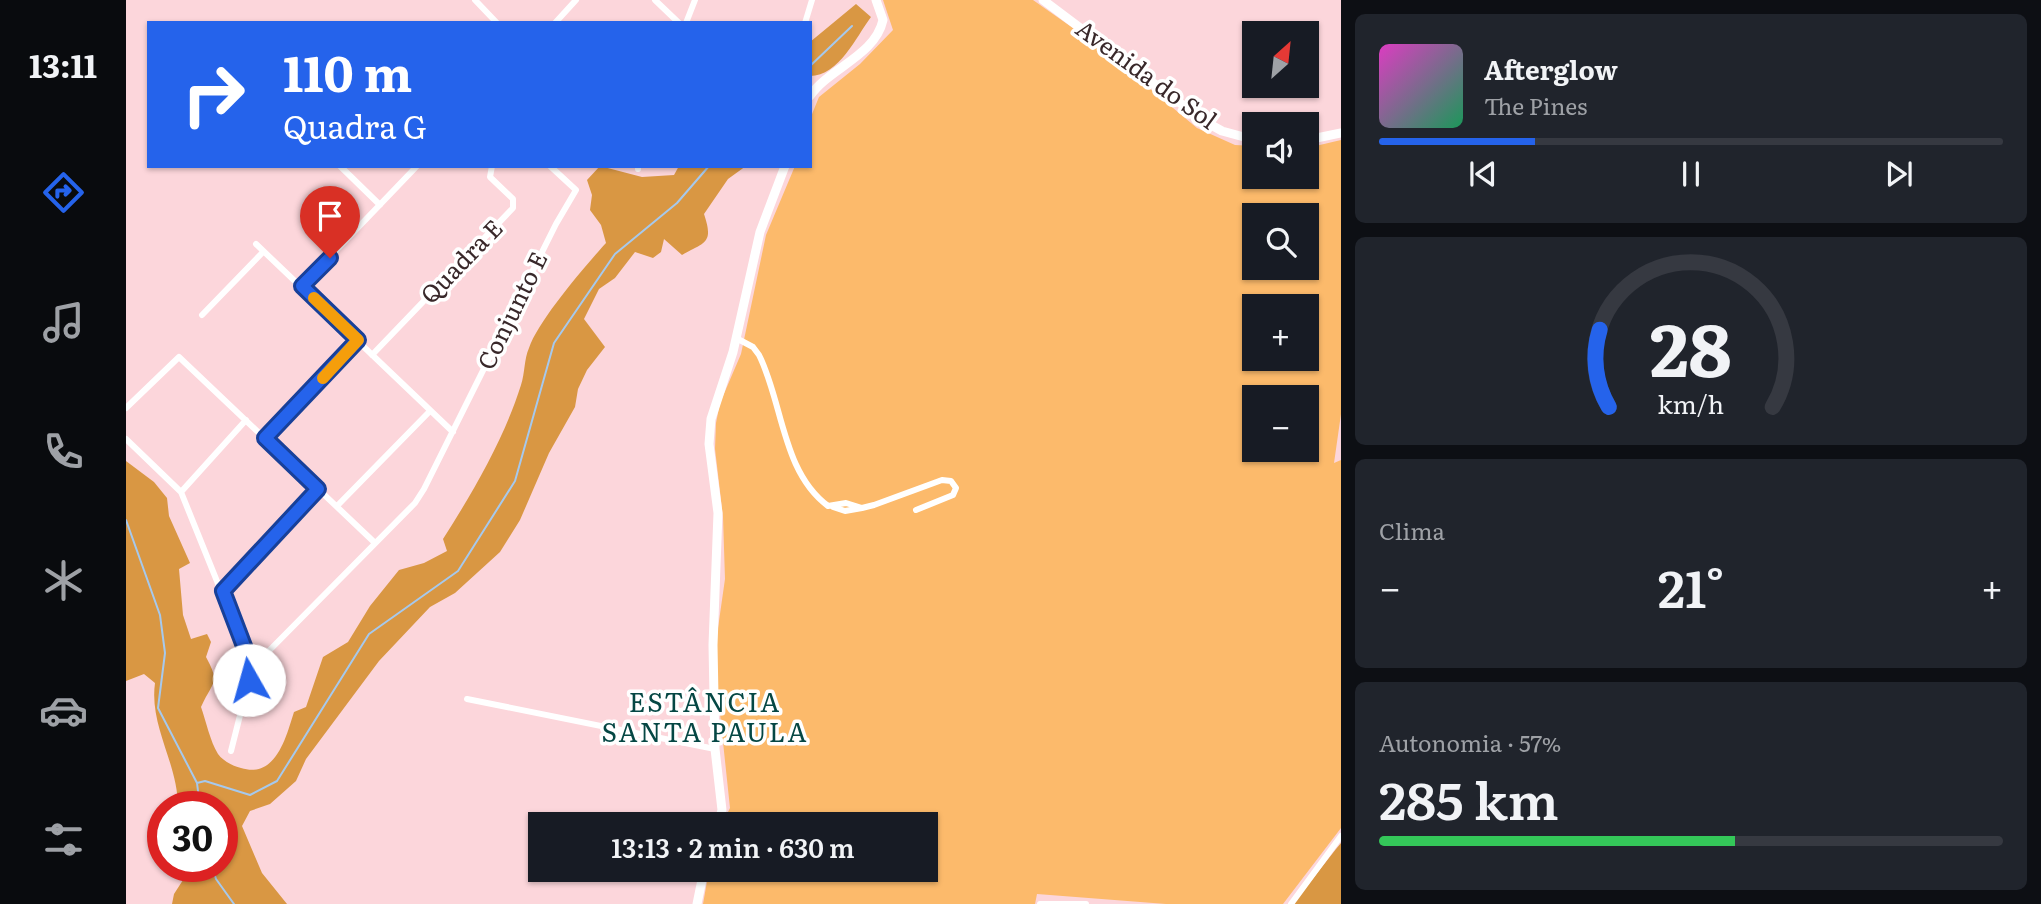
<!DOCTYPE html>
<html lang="pt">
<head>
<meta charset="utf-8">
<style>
	:root { --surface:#171b24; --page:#20242c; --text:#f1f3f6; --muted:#9ea1a6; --line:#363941; --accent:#2563eb }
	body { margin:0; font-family:Literata,serif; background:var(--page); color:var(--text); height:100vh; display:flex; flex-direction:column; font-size:26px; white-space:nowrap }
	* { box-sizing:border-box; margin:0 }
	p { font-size:23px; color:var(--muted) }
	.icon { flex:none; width:38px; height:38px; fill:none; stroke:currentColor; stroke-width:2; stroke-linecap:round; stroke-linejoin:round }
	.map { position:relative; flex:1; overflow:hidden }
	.details { display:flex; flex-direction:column; gap:14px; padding:14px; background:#0d0f14; width:700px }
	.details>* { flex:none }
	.top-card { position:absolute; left:21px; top:21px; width:665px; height:147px; border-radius:0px; box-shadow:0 2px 5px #0004; background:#2563eb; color:#fff; overflow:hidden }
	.needle { width:46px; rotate:27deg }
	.fabs { position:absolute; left:1116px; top:21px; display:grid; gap:14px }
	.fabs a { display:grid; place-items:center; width:77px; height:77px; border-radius:0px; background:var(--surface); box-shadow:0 2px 5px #0004; font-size:35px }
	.speed { position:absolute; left:21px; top:791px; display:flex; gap:14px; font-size:35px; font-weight:700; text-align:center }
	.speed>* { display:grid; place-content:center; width:91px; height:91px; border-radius:50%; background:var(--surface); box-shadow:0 2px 5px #0004; line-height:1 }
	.speed .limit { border:10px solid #d22; background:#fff; color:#111 }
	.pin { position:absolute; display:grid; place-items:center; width:60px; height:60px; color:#fff; margin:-72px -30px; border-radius:50% 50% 50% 0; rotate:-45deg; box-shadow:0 0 7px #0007 }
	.pin .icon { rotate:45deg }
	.me { position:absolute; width:77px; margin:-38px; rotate:353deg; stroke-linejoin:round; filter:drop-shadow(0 0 5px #0008) }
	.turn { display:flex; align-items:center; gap:24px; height:147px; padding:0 21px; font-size:32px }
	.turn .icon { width:91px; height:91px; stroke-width:2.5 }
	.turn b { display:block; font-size:49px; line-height:60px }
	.big { font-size:52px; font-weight:600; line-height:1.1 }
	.details .widget { flex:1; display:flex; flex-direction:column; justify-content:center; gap:10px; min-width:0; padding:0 24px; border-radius:10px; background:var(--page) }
	.details .dial { align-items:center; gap:0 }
	.dial svg { height:182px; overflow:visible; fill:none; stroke:var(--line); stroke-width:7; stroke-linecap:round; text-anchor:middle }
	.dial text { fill:var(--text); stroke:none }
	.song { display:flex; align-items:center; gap:21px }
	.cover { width:84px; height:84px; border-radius:10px; background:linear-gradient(135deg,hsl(310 70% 55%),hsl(150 70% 35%)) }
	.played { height:7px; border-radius:4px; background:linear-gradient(90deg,var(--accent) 25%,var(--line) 25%) }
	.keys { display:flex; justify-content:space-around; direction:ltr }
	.heat { display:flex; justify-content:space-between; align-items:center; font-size:38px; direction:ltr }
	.charge { height:10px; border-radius:5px; background:linear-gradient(90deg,#34c759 57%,var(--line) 0) }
	.trip { position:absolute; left:402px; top:812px; width:410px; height:70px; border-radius:0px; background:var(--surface); box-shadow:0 2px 5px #0004; font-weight:600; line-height:70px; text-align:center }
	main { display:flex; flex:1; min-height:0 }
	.menu { display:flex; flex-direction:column; width:126px; justify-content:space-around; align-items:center; background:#090b0e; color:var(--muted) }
	.menu .icon { width:49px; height:49px }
	.menu .current { color:var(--accent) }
	.menu b { font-size:32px; color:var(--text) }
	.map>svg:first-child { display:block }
</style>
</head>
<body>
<main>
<nav class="menu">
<b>13:11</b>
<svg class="icon current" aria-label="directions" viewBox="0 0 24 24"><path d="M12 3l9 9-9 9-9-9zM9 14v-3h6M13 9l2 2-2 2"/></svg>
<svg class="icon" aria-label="music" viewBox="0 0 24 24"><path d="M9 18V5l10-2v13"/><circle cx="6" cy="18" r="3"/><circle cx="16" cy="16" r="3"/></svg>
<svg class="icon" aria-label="phone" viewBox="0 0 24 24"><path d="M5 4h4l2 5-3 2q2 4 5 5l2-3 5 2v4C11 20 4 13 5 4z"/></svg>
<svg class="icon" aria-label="climate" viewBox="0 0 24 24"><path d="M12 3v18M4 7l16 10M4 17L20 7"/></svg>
<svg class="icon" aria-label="car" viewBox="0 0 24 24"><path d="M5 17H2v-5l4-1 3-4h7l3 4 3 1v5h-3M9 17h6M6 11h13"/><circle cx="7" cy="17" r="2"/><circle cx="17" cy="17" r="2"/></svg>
<svg class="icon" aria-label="filters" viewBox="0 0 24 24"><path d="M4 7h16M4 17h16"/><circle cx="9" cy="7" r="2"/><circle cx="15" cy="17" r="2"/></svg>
</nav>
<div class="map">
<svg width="1215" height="904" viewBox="0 0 1215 904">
	<rect width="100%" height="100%" fill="#fcd6db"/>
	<path fill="#fcba6b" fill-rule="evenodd" d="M757,0H907L974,47L1071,128L1109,145L1129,146V177H1181V148L1215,140V414L1208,463L1215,460V828L1157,904H1040L911,894L909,904H577L583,870H800V824H596L604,808L590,676L589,649L599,579L597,517L589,449L590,423L594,403L615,354L640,235L669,166H684V119L693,97L734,64L767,30ZM1129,215H1181V268H1129ZM1129,306H1181V359H1129ZM1129,397H1181V450H1129Z"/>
	<path fill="#d99743" d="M730,4L745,17C730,37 713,76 684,76V42Z
		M474,166L516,177L548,175L553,166H620L602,179L578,214C588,244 579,242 556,255L538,239L535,252L527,258L509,252L489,278L473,289L458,319L479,347L461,370L452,389L449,407L423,453L394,520L374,552L329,593L304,607L253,661L180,759L170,781L144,804L124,811L116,826L136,873L161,904H46L48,894L66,866H96V807H52C52,763 23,726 29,683L18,674L0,681V461L28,482L41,498L43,516L64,563L53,569L57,615L65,639L81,634L85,642L80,657C95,684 86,682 75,707C80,721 84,741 92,754C97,761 107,766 115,768C150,779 160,737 168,712L180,707L197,657L222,642L244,606L273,570L298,563L321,551L317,539C347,492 378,439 395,385C399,373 398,359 403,348C412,321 459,266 480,243L475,225L464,210L466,195L461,180Z
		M1215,843V904H1167L1210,849Z"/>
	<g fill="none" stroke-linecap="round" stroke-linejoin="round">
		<path stroke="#a6c9ed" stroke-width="2" d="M684,66L726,26
			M0,520L34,615L39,653L32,708L71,783L74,807
			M71,783L79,781L124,795L151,781L243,634L332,571L389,481L428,343L489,254L551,203L583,166
			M86,866L90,879L108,904"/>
		<path stroke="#fff" stroke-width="6" d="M349,0L371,23
			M529,0L553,23
			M429,23L450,0
			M560,23L569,0
			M679,23L686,0
			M214,166L254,205
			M512,166V169
			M130,244L327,432
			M176,286L291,166
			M76,315L137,252
			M610,338L627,347L633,355C657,403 656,472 702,506L720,503L736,508L748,505L816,480L825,481L830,488L827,495L790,510
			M246,355L387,208V199L364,177L366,166
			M0,408L53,357L248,542
			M139,438L232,340
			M0,439L55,492L126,668
			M55,492L120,420
			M211,506L304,411
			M707,507L719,511L736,508
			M97,591L192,489
			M341,699L589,749
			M105,751L126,668L289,503L298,489L430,224L450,190L424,166
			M914,904H960
			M1165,904L1215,836"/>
		<path stroke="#fff" stroke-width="9" d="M917,0L1078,121L1096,131L1129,140
			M684,96C703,68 749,56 757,20L750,0
			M1181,140L1215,133
			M592,824L596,810L589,749L587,645L592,513L583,444L585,419L607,352L634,232L659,166
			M571,904L578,870"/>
	</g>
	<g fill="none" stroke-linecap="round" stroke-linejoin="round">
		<defs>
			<path id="route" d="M123,680L126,667L97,591L192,489L139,438L232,340L176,286L204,258"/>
		</defs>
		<use href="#route" stroke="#184099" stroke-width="18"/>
		<use href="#route" stroke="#2563eb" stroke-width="12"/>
		<path stroke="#f59e0b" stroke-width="12" d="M188,298L232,340L197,378"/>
	</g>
	<g text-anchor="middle" stroke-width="7" stroke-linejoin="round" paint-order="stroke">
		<g font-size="24" fill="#39282a" stroke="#fff">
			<text transform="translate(1020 75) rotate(36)" y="8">Avenida do Sol</text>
			<text transform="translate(336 262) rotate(-46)" y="8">Quadra E</text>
			<text transform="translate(387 311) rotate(-64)" y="8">Conjunto E</text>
		</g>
		<g font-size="26" letter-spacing="2" fill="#054744" stroke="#fff">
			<text x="579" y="712">ESTÂNCIA<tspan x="579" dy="30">SANTA PAULA</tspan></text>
		</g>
	</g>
</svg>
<div class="fabs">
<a><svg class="needle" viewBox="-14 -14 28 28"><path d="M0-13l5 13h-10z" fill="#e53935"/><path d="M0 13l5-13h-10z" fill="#9ea1a6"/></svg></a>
<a><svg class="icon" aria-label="sound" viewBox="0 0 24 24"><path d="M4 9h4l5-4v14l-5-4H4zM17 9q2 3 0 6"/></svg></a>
<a><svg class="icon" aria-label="search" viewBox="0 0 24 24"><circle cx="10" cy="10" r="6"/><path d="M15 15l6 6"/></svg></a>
<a>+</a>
<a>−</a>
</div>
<div class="speed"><div class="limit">30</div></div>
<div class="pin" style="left:204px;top:258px;background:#d93025"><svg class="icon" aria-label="arrive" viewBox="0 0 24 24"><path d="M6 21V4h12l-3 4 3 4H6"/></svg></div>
<svg class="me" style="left:123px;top:680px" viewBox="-20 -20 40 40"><circle r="19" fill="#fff"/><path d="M0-13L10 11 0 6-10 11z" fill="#2563eb"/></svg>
<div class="trip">13:13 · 2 min · 630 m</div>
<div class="top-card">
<div class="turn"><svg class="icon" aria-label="right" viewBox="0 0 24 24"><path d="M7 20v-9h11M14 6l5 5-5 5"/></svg><div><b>110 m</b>Quadra G</div></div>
</div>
</div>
<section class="details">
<div class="widget">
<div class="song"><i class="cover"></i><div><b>Afterglow</b><p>The Pines</p></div></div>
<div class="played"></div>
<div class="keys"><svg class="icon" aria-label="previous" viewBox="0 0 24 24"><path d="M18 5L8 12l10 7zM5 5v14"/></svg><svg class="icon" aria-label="pause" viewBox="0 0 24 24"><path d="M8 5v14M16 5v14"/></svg><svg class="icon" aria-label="next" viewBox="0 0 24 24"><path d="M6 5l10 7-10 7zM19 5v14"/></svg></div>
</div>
<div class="widget dial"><svg viewBox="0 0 100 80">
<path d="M14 69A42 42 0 1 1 86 69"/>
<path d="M14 69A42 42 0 0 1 10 35" stroke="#2563eb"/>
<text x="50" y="56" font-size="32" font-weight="700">28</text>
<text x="50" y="72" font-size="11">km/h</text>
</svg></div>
<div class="widget"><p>Clima</p>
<div class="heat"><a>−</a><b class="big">21°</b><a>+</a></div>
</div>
<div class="widget"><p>Autonomia · 57%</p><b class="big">285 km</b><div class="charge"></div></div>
</section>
</main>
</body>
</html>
